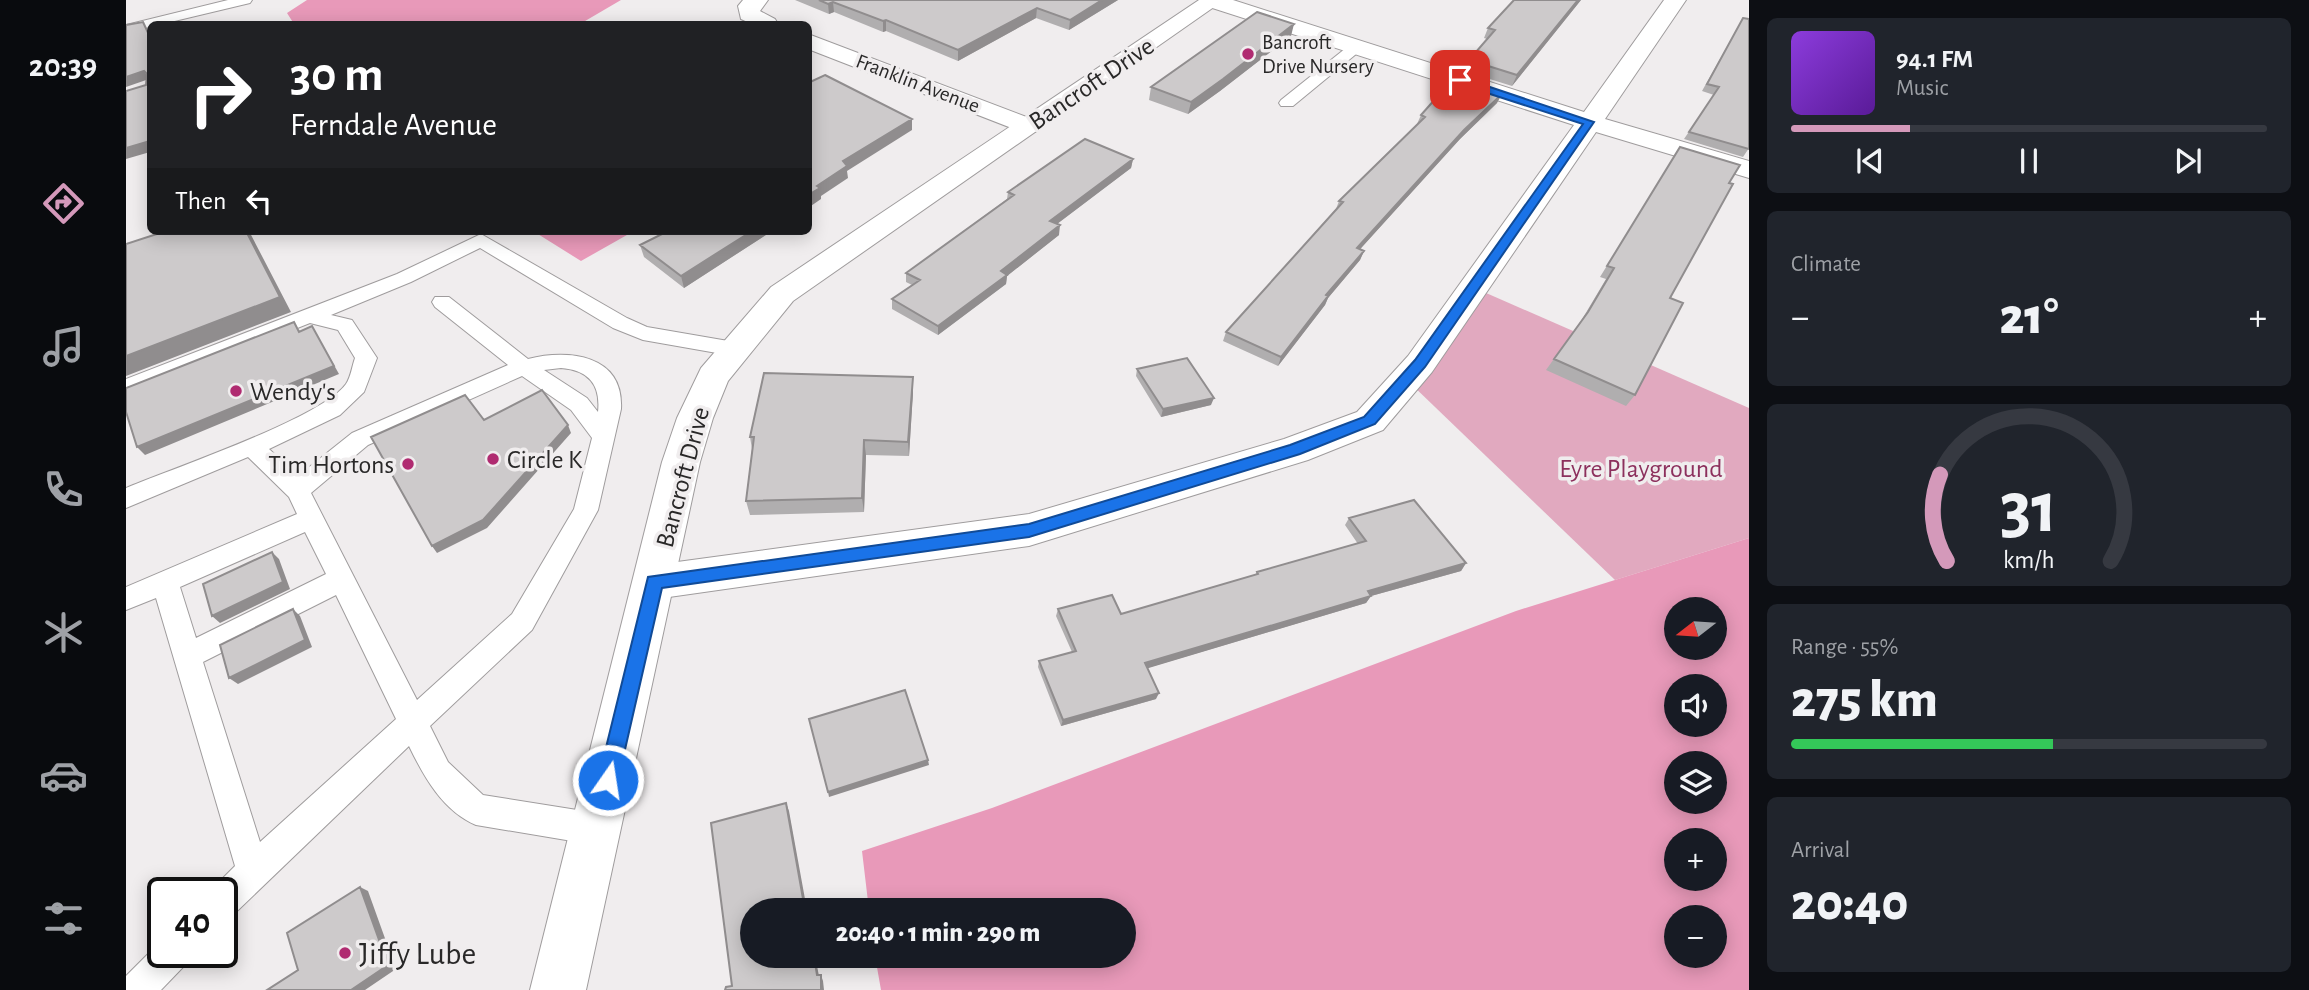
<!DOCTYPE html>
<html lang="en">
<head>
<meta charset="utf-8">
<style>
	:root { --surface:#171b24; --page:#20242c; --text:#f1f3f6; --muted:#9ea1a6; --line:#363941; --accent:#d499ba }
	body { margin:0; font-family:"Alegreya Sans",sans-serif; background:var(--page); color:var(--text); height:100vh; display:flex; flex-direction:column; font-size:26px; white-space:nowrap }
	* { box-sizing:border-box; margin:0 }
	p { font-size:23px; color:var(--muted) }
	.icon { flex:none; width:38px; height:38px; fill:none; stroke:currentColor; stroke-width:2; stroke-linecap:round; stroke-linejoin:round }
	.map { position:relative; flex:1; overflow:hidden }
	.details { display:flex; flex-direction:column; gap:18px; padding:18px; background:#0d0f14; width:560px }
	.details>* { flex:none }
	.hud { position:absolute; left:21px; top:21px; width:665px; height:214px; border-radius:10px; box-shadow:0 4px 18px #0003; background:#202124; color:#fff; overflow:hidden }
	.needle { width:46px; rotate:253deg }
	.fabs { position:absolute; left:1538px; top:597px; display:grid; gap:14px }
	.fabs a { display:grid; place-items:center; width:63px; height:63px; border-radius:50%; background:var(--surface); box-shadow:0 4px 18px #0003; font-size:35px }
	.speed { position:absolute; left:21px; top:877px; display:flex; gap:14px; font-size:35px; font-weight:700; text-align:center }
	.speed>* { display:grid; place-content:center; width:91px; height:91px; border-radius:50%; background:var(--surface); box-shadow:0 4px 18px #0003; line-height:1 }
	.speed .limit { border:4px solid #111; border-radius:10px; background:#fff; color:#111 }
	.pin { position:absolute; display:grid; place-items:center; width:60px; height:60px; color:#fff; margin:-30px; border-radius:14px; box-shadow:0 4px 10px #0006 }
	.me { position:absolute; width:77px; margin:-38px; rotate:13deg; stroke-linejoin:round; filter:drop-shadow(0 0 5px #0008) }
	.turn { display:flex; align-items:center; gap:24px; height:147px; padding:0 28px; font-size:32px }
	.turn .icon { width:91px; height:91px; stroke-width:2.5 }
	.turn b { display:block; font-size:49px; line-height:60px }
	.then { display:flex; align-items:center; height:66px; padding:0 28px; background:#0003; gap:14px; font-size:26px }
	.big { font-size:52px; font-weight:800; line-height:1.1 }
	.details .tile { flex:1; display:flex; flex-direction:column; justify-content:center; gap:10px; min-width:0; padding:0 24px; border-radius:10px; background:var(--page) }
	.details .dial { align-items:center; gap:0 }
	.dial svg { height:182px; overflow:visible; fill:none; stroke:var(--line); stroke-width:7; stroke-linecap:round; text-anchor:middle }
	.dial text { fill:var(--text); stroke:none }
	.song { display:flex; align-items:center; gap:21px }
	.cover { width:84px; height:84px; border-radius:10px; background:linear-gradient(135deg,hsl(270 70% 55%),hsl(270 70% 35%)) }
	.played { height:7px; border-radius:4px; background:linear-gradient(90deg,var(--accent) 25%,var(--line) 25%) }
	.keys { display:flex; justify-content:space-around; direction:ltr }
	.heat { display:flex; justify-content:space-between; align-items:center; font-size:38px; direction:ltr }
	.charge { height:10px; border-radius:5px; background:linear-gradient(90deg,#34c759 55%,var(--line) 0) }
	.trip { position:absolute; left:614px; top:898px; width:396px; height:70px; border-radius:35px; background:var(--surface); box-shadow:0 4px 18px #0003; font-weight:800; line-height:70px; text-align:center }
	main { display:flex; flex:1; min-height:0 }
	.tab-bar { display:flex; flex-direction:column; width:126px; justify-content:space-around; align-items:center; background:#090b0e; color:var(--muted) }
	.tab-bar .icon { width:49px; height:49px }
	.tab-bar .current { color:var(--accent) }
	.tab-bar b { font-size:32px; color:var(--text) }
	.map>svg:first-child { display:block }
</style>
</head>
<body>
<main>
<nav class="tab-bar">
<b>20:39</b>
<svg class="icon current" aria-label="directions" viewBox="0 0 24 24"><path d="M12 3l9 9-9 9-9-9zM9 14v-3h6M13 9l2 2-2 2"/></svg>
<svg class="icon" aria-label="music" viewBox="0 0 24 24"><path d="M9 18V5l10-2v13"/><circle cx="6" cy="18" r="3"/><circle cx="16" cy="16" r="3"/></svg>
<svg class="icon" aria-label="phone" viewBox="0 0 24 24"><path d="M5 4h4l2 5-3 2q2 4 5 5l2-3 5 2v4C11 20 4 13 5 4z"/></svg>
<svg class="icon" aria-label="climate" viewBox="0 0 24 24"><path d="M12 3v18M4 7l16 10M4 17L20 7"/></svg>
<svg class="icon" aria-label="car" viewBox="0 0 24 24"><path d="M5 17H2v-5l4-1 3-4h7l3 4 3 1v5h-3M9 17h6M6 11h13"/><circle cx="7" cy="17" r="2"/><circle cx="17" cy="17" r="2"/></svg>
<svg class="icon" aria-label="filters" viewBox="0 0 24 24"><path d="M4 7h16M4 17h16"/><circle cx="9" cy="7" r="2"/><circle cx="15" cy="17" r="2"/></svg>
</nav>
<div class="map">
<svg width="1623" height="990" viewBox="0 0 1623 990">
	<rect width="100%" height="100%" fill="#f0edee"/>
	<path fill="#e1a9bf" d="M1351,289L1623,408V538L1489,580L1283,382Z"/>
	<path fill="#e899b9" fill-rule="evenodd" d="M181,0H495L454,24H168L161,13Z
		M407,231H508L455,261Z
		M1623,538V990H755L749,956H998V910H743L736,851L866,808L1390,611ZM1589,609V648H1550V609ZM1589,686V724H1550V686ZM1589,763V802H1550V763ZM1589,840V878H1550V840ZM1550,917H1589V956H1550Z"/>
	<g fill="none" stroke-linecap="round" stroke-linejoin="round">
		<defs>
			<path id="lane" d="M102,0H126L124,3L36,24H24V27L0,33V25Z
				M1230,43L1237,47L1235,50L1167,106H1155L1153,103L1155,100L1225,44Z
				M355,234L501,318L521,327L608,342L616,344L619,349L616,354L608,356L517,340L487,328L354,248L285,282L205,315L226,320L251,358L238,392L214,415L143,449L172,476L226,433L382,365L309,307L306,302L309,297H323L402,359C442,349 498,354 495,409L472,510L406,630L304,726L322,762L357,795L470,813L481,818L486,829L481,840L470,845L350,825C317,811 298,777 283,746L108,914L96,919V892H83L109,866L30,598L0,610V587L171,514L163,497L122,457L0,508V488C45,469 196,418 220,384C225,377 226,366 229,358L212,330L184,323L0,396V379L271,274ZM435,368C462,370 475,384 472,412L461,398L418,370ZM396,376L445,410L466,438L448,509L386,614L291,700L185,493L242,445ZM179,532L200,574L70,638L54,587ZM210,595L270,719L134,842L77,662Z
				M36,940L37,952H65L60,964L35,990H0V976Z"/>
			<path id="street" d="M617,0H642L634,11L649,19L652,24H626L615,19L612,6Z
				M1074,0H1107L1458,112L1538,0H1560L1479,119L1623,161V178L1470,132L1306,372L1257,430L1182,460L903,546L529,599L514,594L508,582L514,570L529,565L903,514L1158,439L1231,412L1282,356L1448,125L1077,5Z
				M682,34L911,121L915,126L911,131L902,134L893,131L682,49Z"/>
			<path id="secondary" d="M1073,0H1098L667,301L602,381L587,418L574,462L460,990H404L536,462L551,418L575,368L645,287Z"/>
		</defs>
		<use href="#lane" stroke="#9f9c9d" stroke-width="2"/>
		<use href="#street" stroke="#9f9c9d" stroke-width="2"/>
		<use href="#secondary" stroke="#9f9c9d" stroke-width="2"/>
		<use href="#lane" fill="#fff" fill-rule="evenodd"/>
		<use href="#street" fill="#fff" fill-rule="evenodd"/>
		<use href="#secondary" fill="#fff" fill-rule="evenodd"/>
	</g>
	<path fill="#b0aeaf" d="M669,0H992L943,30L910,18L832,61L760,31L757,32L708,12L703,14Z
		M1388,0H1455L1386,86L1338,71L1343,60L1361,39L1358,38L1362,28Z
		M1617,18L1623,148L1617,157L1558,139L1588,95L1576,91Z
		M1165,36L1094,91L1062,114L1023,100L1025,87Z
		M1371,103L1334,139L1234,249L1238,251L1234,260L1202,298L1199,305L1152,366L1097,341L1100,332L1210,209L1213,201L1291,124L1295,115Z
		M1554,147L1603,183L1544,298L1509,395L1500,406L1420,370L1455,321L1480,279L1474,277Z
		M1007,159L1005,168L931,224L933,235L881,276L880,284L812,335L766,309V299L786,285L780,282V273L881,199L882,192Z
		M542,231H646L558,288L518,257L514,245Z
		M1011,369L1085,405L1035,417L1010,376Z
		M787,392L783,456L740,455L738,512L624,515L620,501L626,449L624,437Z
		M1223,518L1340,563L1335,571L1245,596L1240,603L1021,668L1030,699L935,726L912,667L913,661L946,652L930,616L932,609L995,614L1129,575L1131,572L1232,544L1219,525Z"/>
	<path fill="#908d8e" d="M976,0H992L943,30L944,20Z
		M1452,0H1455L1386,86L1391,75Z
		M707,2L708,12L703,14L702,4Z
		M911,8L910,18L832,61V50Z
		M760,20V31L757,32V21Z
		M1168,24L1165,36L1094,91L1062,114L1065,102Z
		M18,71L23,79L0,87V77Z
		M1376,94L1371,103L1334,139L1227,257L1231,248L1338,130Z
		M786,119V130L721,171L722,178L695,196V199L682,208V195L717,161Z
		M24,141V152L0,159V148Z
		M1007,159L1005,168L923,230L924,221Z
		M934,225L933,235L881,276L880,284L812,335V326L875,271Z
		M120,231H123L165,312L0,376V356Z
		M626,231H646L558,288L555,276Z
		M1238,251L1234,260L1202,298L1199,305L1152,366L1155,357L1200,295Z
		M186,326L213,374L19,455L11,447Z
		M787,377V392L783,456L782,442Z
		M1088,398L1085,405L1035,417L1037,409Z
		M442,425L445,433L361,528L311,553L306,546Z
		M738,440L740,455L738,512L736,498Z
		M146,552L153,559L164,589L94,623L86,616Z
		M1340,563L1335,571L1245,596L1240,603L1016,670L1019,663L1242,591Z
		M167,609L174,616L186,647L112,684L103,678Z
		M1033,693L1030,699L935,726L937,720Z
		M802,760L803,765L703,797L702,792Z
		M660,803L663,811L681,910H679Z
		M234,887L242,891L270,969L239,990H225Z
		M688,956H689L694,981L691,975Z
		M695,975L697,981L698,990H695Z"/>
	<path fill="#cdcacb" stroke="#908d8e" stroke-width="2" d="M693,0H976L944,20L911,8L832,50L760,20L757,21L707,2L702,4Z
		M1388,0H1452L1391,75L1343,60L1369,30L1362,28Z
		M1131,12L1168,24L1097,79L1065,102L1025,87Z
		M1617,18L1623,19V149L1563,132L1593,87L1581,84Z
		M17,22L24,37V141L0,148V91L20,85L21,74L18,71L0,77V25Z
		M699,75L786,119L717,161L721,166L691,186L694,188L682,195V83Z
		M1327,79L1376,94L1338,130L1231,248L1238,251L1200,295L1202,296L1155,357L1100,332L1217,202L1213,201L1299,117L1295,115Z
		M959,139L1007,159L924,221L934,225L875,271L881,275L812,326L766,299L794,280L780,273L888,195L882,192Z
		M1554,147L1614,165L1603,183L1607,184L1544,298L1557,303L1509,395L1428,359L1462,312L1488,268L1481,266Z
		M40,231H120L154,297L0,356V244Z
		M542,231H626L555,276L514,245Z
		M168,322L173,332L186,326L208,366L11,447L0,412V388Z
		M1061,358L1088,398L1037,409L1011,369Z
		M638,373L787,377L782,442L738,440L736,498L620,501L628,437H624Z
		M416,390L442,425L357,520L306,546L245,437L339,395L358,420Z
		M1288,500L1340,563L1242,591L1245,596L1019,663L1033,693L937,720L913,661L950,651L932,609L986,595L995,614L1132,574L1131,572L1240,541L1223,518Z
		M146,552L157,582L86,616L77,584Z
		M167,609L179,640L103,678L94,645Z
		M779,690L802,760L702,792L683,719Z
		M660,803L679,910H626V956H688L691,975H695V990H599L600,987L606,986L585,823Z
		M234,887L262,965L225,990H141L172,970L161,933Z"/>
	<path fill="#1a73e8" stroke="#114b97" stroke-width="2" d="M1334,77L1468,122L1299,367L1249,424L1174,454L903,537L536,588L492,780L489,787L482,790L475,787L472,780L522,577L903,524L1164,445L1238,417L1289,360L1457,124L1330,83L1329,80Z"/>
	<g fill="#b02b71" stroke="#f0edee" stroke-width="2.5">
		<circle cx="1122" cy="54" r="7"/>
		<circle cx="110" cy="391" r="7"/>
		<circle cx="367" cy="459" r="7"/>
		<circle cx="282" cy="464" r="7"/>
		<circle cx="219" cy="953" r="7"/>
	</g>
	<g text-anchor="middle" stroke-width="7" stroke-linejoin="round" paint-order="stroke">
		<g font-size="21" fill="#292828" stroke="#f0edee" text-anchor="start">
			<text x="1136" y="49">Bancroft<tspan x="1136" dy="24">Drive Nursery</tspan></text>
		</g>
		<g font-size="21" fill="#292828" stroke="#f0edee">
			<text transform="translate(792 83) rotate(21)" y="7">Franklin Avenue</text>
		</g>
		<g font-size="26" fill="#292828" stroke="#f0edee">
			<text transform="translate(965 83) rotate(-34)" y="9">Bancroft Drive</text>
			<text transform="translate(556 477) rotate(-75)" y="9">Bancroft Drive</text>
		</g>
		<g font-size="26" fill="#292828" stroke="#f0edee" text-anchor="start">
			<text x="124" y="400">Wendy's</text>
			<text x="381" y="468">Circle K</text>
			<text x="268" y="473" text-anchor="end">Tim Hortons</text>
		</g>
		<g font-size="26" fill="#8c305d" stroke="#f0edee">
			<text x="1515" y="477">Eyre Playground</text>
		</g>
		<g font-size="32" fill="#292828" stroke="#f0edee" text-anchor="start">
			<text x="233" y="964">Jiffy Lube</text>
		</g>
	</g>
</svg>
<div class="fabs">
<a><svg class="needle" viewBox="-14 -14 28 28"><path d="M0-13l5 13h-10z" fill="#e53935"/><path d="M0 13l5-13h-10z" fill="#9ea1a6"/></svg></a>
<a><svg class="icon" aria-label="sound" viewBox="0 0 24 24"><path d="M4 9h4l5-4v14l-5-4H4zM17 9q2 3 0 6"/></svg></a>
<a><svg class="icon" aria-label="layers" viewBox="0 0 24 24"><path d="M12 4l9 5-9 5-9-5zM3 14l9 5 9-5"/></svg></a>
<a>+</a>
<a>−</a>
</div>
<div class="speed"><div class="limit">40</div></div>
<div class="pin" style="left:1334px;top:80px;background:#d93025"><svg class="icon" aria-label="arrive" viewBox="0 0 24 24"><path d="M6 21V4h12l-3 4 3 4H6"/></svg></div>
<svg class="me" style="left:482px;top:780px" viewBox="-20 -20 40 40"><circle r="17" fill="#1a73e8" stroke="#fff" stroke-width="3"/><path d="M0-11L8 9 0 5-8 9z" fill="#fff"/></svg>
<div class="trip">20:40 · 1 min · 290 m</div>
<div class="hud">
<div class="turn"><svg class="icon" aria-label="right" viewBox="0 0 24 24"><path d="M7 20v-9h11M14 6l5 5-5 5"/></svg><div><b>30 m</b>Ferndale Avenue</div></div>
<div class="then">Then<svg class="icon" aria-label="left" viewBox="0 0 24 24"><path d="M17 20v-9H6M10 6l-5 5 5 5"/></svg></div>
</div>
</div>
<section class="details">
<div class="tile">
<div class="song"><i class="cover"></i><div><b>94.1 FM</b><p>Music</p></div></div>
<div class="played"></div>
<div class="keys"><svg class="icon" aria-label="previous" viewBox="0 0 24 24"><path d="M18 5L8 12l10 7zM5 5v14"/></svg><svg class="icon" aria-label="pause" viewBox="0 0 24 24"><path d="M8 5v14M16 5v14"/></svg><svg class="icon" aria-label="next" viewBox="0 0 24 24"><path d="M6 5l10 7-10 7zM19 5v14"/></svg></div>
</div>
<div class="tile"><p>Climate</p>
<div class="heat"><a>−</a><b class="big">21°</b><a>+</a></div>
</div>
<div class="tile dial"><svg viewBox="0 0 100 80">
<path d="M14 69A42 42 0 1 1 86 69"/>
<path d="M14 69A42 42 0 0 1 11 31" stroke="#d499ba"/>
<text x="50" y="56" font-size="32" font-weight="700">31</text>
<text x="50" y="72" font-size="11">km/h</text>
</svg></div>
<div class="tile"><p>Range · 55%</p><b class="big">275 km</b><div class="charge"></div></div>
<div class="tile"><p>Arrival</p><b class="big">20:40</b></div>
</section>
</main>
</body>
</html>
